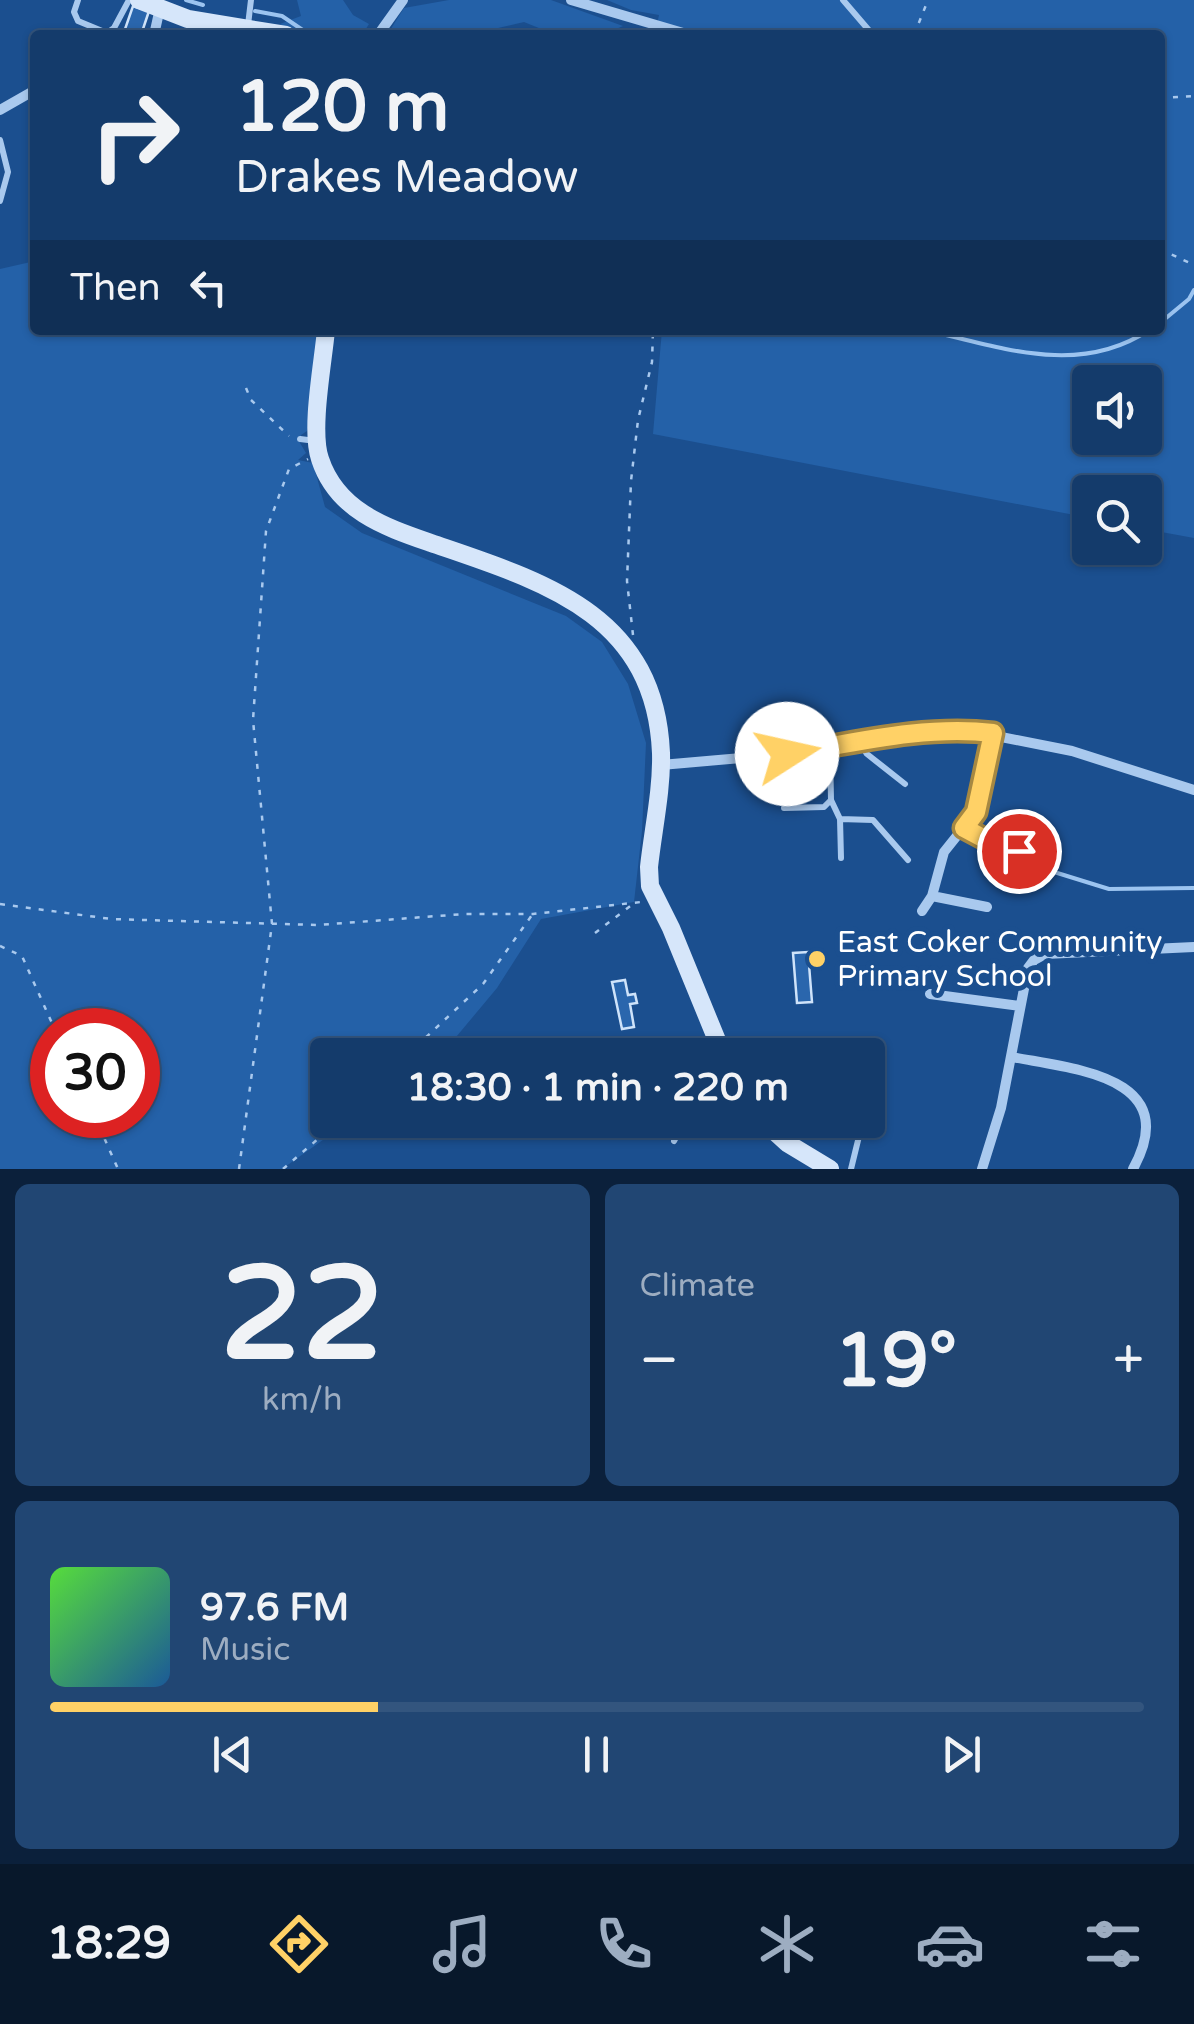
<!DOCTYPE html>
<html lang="en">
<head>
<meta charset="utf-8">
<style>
	:root { --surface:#143b6b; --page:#214673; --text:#f1f3f6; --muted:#9dadc1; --line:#33557e; --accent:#ffd166 }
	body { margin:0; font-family:"Varela Round",sans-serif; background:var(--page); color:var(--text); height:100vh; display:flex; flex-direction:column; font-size:38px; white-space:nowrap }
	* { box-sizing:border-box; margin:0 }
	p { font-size:32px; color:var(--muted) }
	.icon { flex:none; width:55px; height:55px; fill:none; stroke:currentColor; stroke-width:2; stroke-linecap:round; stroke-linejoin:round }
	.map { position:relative; height:1169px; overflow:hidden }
	.side { display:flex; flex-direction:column; gap:15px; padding:15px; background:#0b203b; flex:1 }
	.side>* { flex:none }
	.top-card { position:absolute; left:30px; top:30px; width:1135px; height:305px; border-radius:10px; box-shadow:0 2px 8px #0004,0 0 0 2px var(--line); background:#143b6b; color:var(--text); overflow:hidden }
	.tools { position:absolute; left:1072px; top:365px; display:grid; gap:20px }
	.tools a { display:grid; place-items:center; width:90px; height:90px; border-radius:10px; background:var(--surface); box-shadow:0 2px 8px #0004,0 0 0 2px var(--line); font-size:50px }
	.speed { position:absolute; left:30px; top:1008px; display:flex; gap:20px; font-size:50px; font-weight:700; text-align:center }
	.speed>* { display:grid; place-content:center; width:130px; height:130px; border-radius:50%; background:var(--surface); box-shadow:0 2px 8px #0004,0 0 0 2px var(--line); line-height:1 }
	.speed .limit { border:15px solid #d22; background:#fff; color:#111 }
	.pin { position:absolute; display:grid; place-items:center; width:85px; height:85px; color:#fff; margin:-42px; border:5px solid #fff; border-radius:50%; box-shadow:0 2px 10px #0007 }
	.me { position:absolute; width:110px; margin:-55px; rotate:80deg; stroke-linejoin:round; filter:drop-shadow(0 0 8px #0008) }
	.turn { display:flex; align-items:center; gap:35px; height:210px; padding:0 40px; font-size:45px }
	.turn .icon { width:130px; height:130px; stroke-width:2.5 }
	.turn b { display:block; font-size:70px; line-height:85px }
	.then { display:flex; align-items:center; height:95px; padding:0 40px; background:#0003; gap:20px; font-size:38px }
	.big { font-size:75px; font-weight:800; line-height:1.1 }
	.side .widget { flex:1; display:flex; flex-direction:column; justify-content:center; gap:15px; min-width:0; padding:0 35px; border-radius:15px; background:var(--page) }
	.side .dial { align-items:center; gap:0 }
	.dial b { font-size:130px; line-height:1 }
	.song { display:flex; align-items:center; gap:30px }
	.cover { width:120px; height:120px; border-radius:15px; background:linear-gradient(135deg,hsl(110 70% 55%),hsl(210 70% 35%)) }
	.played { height:10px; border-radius:5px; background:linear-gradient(90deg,var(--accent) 30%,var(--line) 30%) }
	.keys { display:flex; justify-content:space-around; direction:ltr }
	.heat { display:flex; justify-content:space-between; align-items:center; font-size:55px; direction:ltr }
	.side .tiles { flex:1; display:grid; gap:15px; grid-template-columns:1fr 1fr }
	.widget:last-child { grid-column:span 2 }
	.trip { position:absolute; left:310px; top:1038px; width:575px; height:100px; border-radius:10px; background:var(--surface); box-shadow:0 2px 8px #0004,0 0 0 2px var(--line); font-weight:800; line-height:100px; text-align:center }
	.dock { display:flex; height:160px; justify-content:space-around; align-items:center; background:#08182b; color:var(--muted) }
	.dock .icon { width:70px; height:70px }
	.dock .selected { color:var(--accent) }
	.dock b { font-size:45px; color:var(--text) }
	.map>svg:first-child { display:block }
</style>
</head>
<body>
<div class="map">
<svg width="1194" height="1169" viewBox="0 0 1194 1169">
	<rect width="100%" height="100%" fill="#1b4f8f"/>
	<path fill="#2461a8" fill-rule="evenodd" d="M297,0H343L353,15L369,24L362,35H295L280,24L301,16Z
		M449,0H551L623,26L603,35H556L524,22L468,35H387L404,8Z
		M607,0H1194V538L1145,529V492H1090V518L653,434L662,330H1160V35H655L659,15L631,10ZM1090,382H1145V438H1090Z
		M35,261V330H318L307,431L301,435L300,443L306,453L298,460L313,463L325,507L362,533L566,616L602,642L628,684L646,743L642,831L634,902L541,919L497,988L441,1055H328V1120H351L282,1169H0V269ZM52,1030H138V1115H52Z"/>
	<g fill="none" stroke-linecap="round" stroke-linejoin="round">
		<path stroke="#9cc4f0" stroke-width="4" d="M186,0L203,5
			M255,11L282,16L310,35
			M1160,323L1189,299L1194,290
			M925,330C1000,347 1079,377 1149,330
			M1025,863L1109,889L1194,888"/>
	</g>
	<path fill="#2a66ad" stroke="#cfe3fa" stroke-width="2.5" d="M133,6L149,11L141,35L124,32Z
		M808,952L812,1002L797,1003L793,953Z
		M625,980L628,995L635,994L637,1003L630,1004L634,1027L622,1029L612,982Z
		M706,1044L709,1053L684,1055L683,1052Z"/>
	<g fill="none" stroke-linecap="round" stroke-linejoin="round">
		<path stroke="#a9c9ee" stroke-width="2.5" stroke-dasharray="5 8" stroke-linecap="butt" d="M914,35L928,0
			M1160,98L1194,96
			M1160,249L1194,265
			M246,388L251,400L289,436
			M633,635L627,581L631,481L638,420L652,362L653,330
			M0,904L111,919L318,925L464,914H533L641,902
			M595,933L633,904
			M0,946L22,956L55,1030
			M407,1055L483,984L532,915
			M94,1115L118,1169
			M239,1169L272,924L253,720L266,531L289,469L308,459
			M283,1169L340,1120"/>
		<path stroke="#a9c9ee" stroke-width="6" d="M78,0L74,12L78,21L107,33L114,28L129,0
			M843,0L873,35
			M248,25L251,0
			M188,35L191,20
			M0,140L8,172L0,201
			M300,439L316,441
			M859,742L867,754L905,784
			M831,800L840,819L841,858
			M784,808L824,807L831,800L830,747
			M840,819L873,820L908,860
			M862,1054V1055
			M671,1055L714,1036
			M610,1120L614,1132
			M549,1134L556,1120
			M674,1141L685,1120
			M851,1169L863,1120"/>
		<path stroke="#a9c9ee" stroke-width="10" d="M571,0L690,35
			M154,35L160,8
			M378,35L403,0
			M0,110L35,90
			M661,765L787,754L926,731L961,729L1072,751L1194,790
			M964,828L994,844L1019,851
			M932,896L987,907
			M922,911L932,896L944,852L976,812L993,733
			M930,994L1020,1006
			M1012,1057C1073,1069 1184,1076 1133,1169
			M982,1169L1001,1108L1028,968L1034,960L1045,954L1194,947"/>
		<path stroke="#d6e6fa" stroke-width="18" d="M139,0L188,19L286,35
			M326,330C323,363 310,430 320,459C337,511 385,527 431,543C542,581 655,613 661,753C662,790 653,830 649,867L650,886L671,928L723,1055
			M762,1120L787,1143L830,1169"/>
	</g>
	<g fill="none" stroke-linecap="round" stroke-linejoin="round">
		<defs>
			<path id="route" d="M787,754C854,743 924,725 993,733L976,812L964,828L994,844L1019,851"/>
		</defs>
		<use href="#route" stroke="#a68842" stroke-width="25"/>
		<use href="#route" stroke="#ffd166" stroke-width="18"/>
	</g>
	<circle fill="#ffd166" stroke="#1b4f8f" stroke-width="4" cx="817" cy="959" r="10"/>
	<g text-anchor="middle" stroke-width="10" stroke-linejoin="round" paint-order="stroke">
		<g font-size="30" fill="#fff" stroke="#1b4f8f" text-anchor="start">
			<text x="837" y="952">East Coker Community<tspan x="837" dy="34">Primary School</tspan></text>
		</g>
	</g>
</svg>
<div class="tools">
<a><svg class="icon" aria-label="sound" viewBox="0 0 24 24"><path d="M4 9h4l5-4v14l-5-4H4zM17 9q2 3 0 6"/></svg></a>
<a><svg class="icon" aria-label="search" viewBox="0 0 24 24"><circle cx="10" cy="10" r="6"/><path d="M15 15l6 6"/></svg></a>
</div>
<div class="speed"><div class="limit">30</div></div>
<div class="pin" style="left:1019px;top:851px;background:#d93025"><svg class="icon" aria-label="arrive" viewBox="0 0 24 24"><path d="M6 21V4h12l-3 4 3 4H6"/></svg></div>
<svg class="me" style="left:787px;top:754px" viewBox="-20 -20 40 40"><circle r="19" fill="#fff"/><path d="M0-13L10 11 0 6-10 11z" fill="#ffd166"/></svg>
<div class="trip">18:30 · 1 min · 220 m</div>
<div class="top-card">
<div class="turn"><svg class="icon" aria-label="right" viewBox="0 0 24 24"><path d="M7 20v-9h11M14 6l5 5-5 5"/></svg><div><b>120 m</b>Drakes Meadow</div></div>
<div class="then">Then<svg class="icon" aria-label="left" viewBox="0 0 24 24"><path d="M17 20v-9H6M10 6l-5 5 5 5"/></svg></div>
</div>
</div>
<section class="side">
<div class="tiles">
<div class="widget dial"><b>22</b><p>km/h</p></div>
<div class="widget"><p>Climate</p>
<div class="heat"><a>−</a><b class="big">19°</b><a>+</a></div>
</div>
<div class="widget">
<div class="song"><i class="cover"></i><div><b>97.6 FM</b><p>Music</p></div></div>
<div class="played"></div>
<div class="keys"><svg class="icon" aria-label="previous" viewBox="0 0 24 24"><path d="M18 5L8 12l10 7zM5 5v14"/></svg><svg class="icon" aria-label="pause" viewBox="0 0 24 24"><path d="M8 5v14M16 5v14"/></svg><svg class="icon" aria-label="next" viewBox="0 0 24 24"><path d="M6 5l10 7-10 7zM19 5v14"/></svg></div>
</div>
</div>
</section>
<nav class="dock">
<b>18:29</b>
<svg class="icon selected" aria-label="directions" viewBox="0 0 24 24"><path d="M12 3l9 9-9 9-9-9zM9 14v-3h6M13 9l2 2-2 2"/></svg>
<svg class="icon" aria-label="music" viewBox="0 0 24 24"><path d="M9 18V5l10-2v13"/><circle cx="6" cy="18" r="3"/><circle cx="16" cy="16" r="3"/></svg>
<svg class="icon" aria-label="phone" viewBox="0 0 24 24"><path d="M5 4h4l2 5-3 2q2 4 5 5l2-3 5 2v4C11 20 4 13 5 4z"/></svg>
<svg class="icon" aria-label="climate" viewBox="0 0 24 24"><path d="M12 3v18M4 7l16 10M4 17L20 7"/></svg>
<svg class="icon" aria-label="car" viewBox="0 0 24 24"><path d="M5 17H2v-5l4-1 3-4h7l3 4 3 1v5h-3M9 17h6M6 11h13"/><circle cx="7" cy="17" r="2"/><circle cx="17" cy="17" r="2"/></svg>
<svg class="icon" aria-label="filters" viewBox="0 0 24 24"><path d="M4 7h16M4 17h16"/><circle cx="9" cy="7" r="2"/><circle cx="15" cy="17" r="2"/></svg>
</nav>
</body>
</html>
